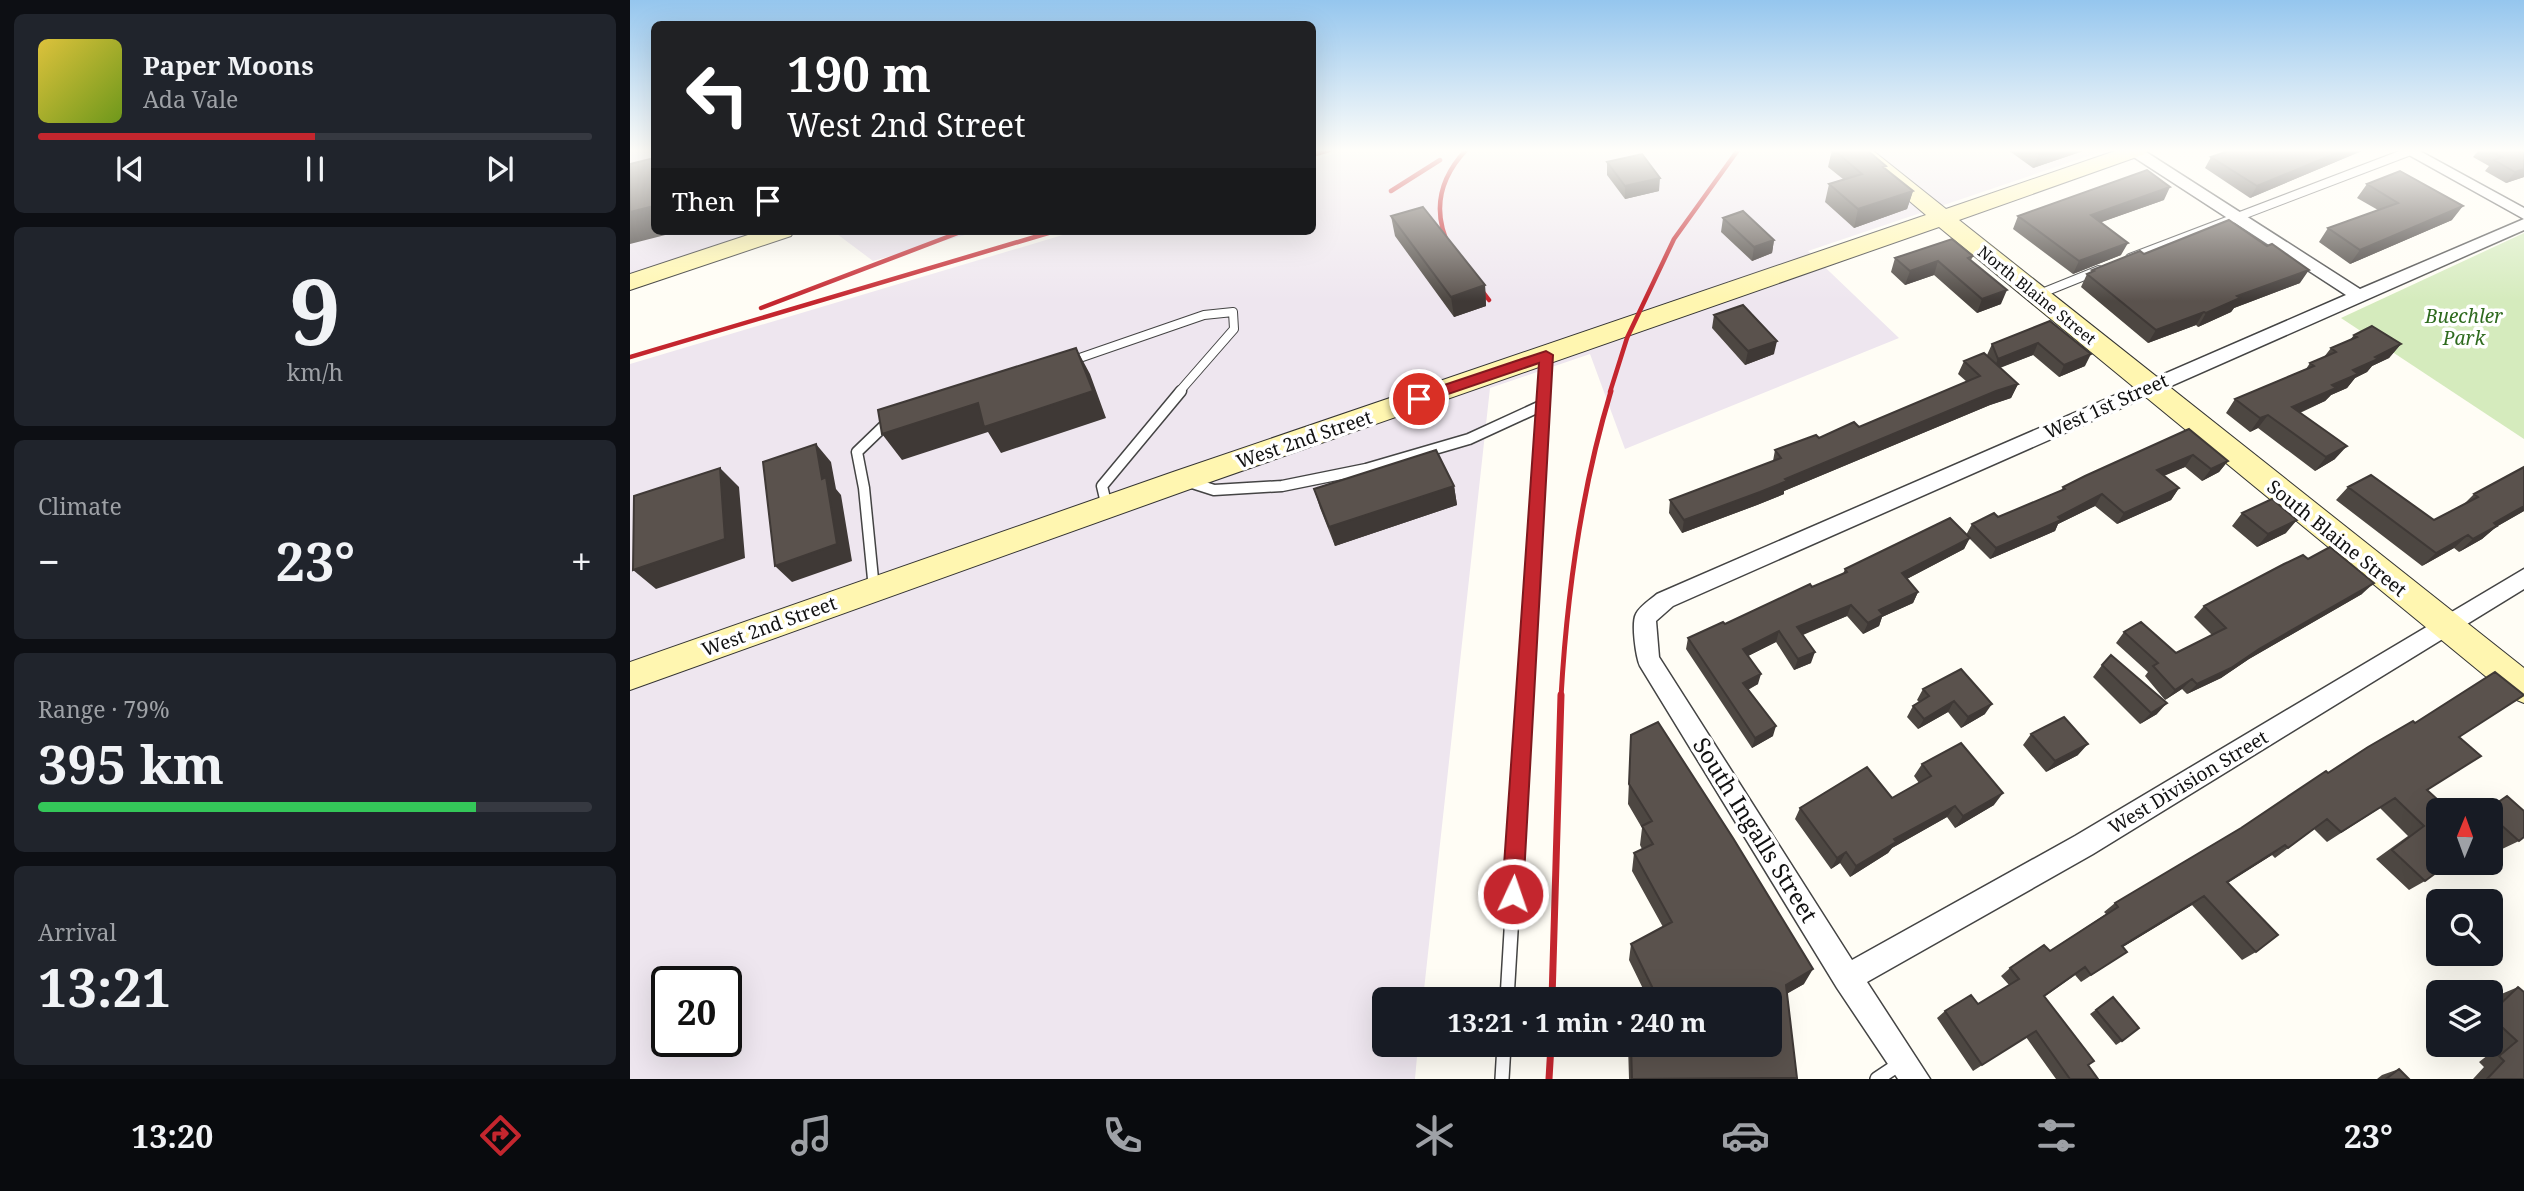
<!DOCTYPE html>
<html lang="en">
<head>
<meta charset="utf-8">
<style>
	:root { --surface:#171b24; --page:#20242c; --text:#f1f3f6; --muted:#9ea1a6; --line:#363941; --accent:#c4262e }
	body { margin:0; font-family:"Noto Serif",serif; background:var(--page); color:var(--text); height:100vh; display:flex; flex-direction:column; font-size:26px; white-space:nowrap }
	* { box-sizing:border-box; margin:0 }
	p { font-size:23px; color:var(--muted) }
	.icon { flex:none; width:38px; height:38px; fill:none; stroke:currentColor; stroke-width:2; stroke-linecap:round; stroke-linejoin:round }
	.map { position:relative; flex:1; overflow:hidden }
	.sheet { display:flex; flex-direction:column; gap:14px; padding:14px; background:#0d0f14; width:630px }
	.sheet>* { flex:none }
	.hud { position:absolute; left:21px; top:21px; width:665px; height:214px; border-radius:10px; box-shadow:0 7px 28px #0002; background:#202124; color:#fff; overflow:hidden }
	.needle { width:46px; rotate:1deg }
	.controls { position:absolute; left:1796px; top:798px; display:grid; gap:14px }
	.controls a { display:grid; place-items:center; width:77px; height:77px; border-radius:10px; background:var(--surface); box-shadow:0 7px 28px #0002; font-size:35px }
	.speed { position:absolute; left:21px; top:966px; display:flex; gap:14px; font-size:35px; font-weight:700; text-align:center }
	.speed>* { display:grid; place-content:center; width:91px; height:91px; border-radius:50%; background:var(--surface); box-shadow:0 7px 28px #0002; line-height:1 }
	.speed .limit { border:4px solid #111; border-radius:10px; background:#fff; color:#111 }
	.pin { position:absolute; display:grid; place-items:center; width:60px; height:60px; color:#fff; margin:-30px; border:4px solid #fff; border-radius:50%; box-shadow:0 2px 7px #0007 }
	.me { position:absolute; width:77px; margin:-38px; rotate:3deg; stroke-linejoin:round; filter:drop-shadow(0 0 5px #0008) }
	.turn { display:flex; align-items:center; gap:24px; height:147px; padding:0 21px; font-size:32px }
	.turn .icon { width:91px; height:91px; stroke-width:2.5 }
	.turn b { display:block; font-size:49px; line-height:60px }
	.then { display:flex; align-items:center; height:66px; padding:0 21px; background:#0003; gap:14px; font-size:26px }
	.big { font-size:52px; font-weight:700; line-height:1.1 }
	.sheet .card { flex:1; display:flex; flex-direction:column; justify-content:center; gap:10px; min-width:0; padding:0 24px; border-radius:10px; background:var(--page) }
	.sheet .dial { align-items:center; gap:0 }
	.dial b { font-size:91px; line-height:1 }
	.song { display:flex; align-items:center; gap:21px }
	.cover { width:84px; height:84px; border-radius:10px; background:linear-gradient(135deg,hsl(50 70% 55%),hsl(80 70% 35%)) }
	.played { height:7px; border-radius:4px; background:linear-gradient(90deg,var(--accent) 50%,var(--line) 50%) }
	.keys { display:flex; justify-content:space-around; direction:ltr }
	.heat { display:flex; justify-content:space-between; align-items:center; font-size:38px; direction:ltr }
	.charge { height:10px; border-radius:5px; background:linear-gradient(90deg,#34c759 79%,var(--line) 0) }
	.trip { position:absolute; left:742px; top:987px; width:410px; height:70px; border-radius:10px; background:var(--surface); box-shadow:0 7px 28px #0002; font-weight:700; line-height:70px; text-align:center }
	.tab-bar { display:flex; height:112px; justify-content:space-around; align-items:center; background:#090b0e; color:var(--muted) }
	.tab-bar .icon { width:49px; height:49px }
	.tab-bar .on { color:var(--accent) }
	.tab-bar b { font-size:32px; color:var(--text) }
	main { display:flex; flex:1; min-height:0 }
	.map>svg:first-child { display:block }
</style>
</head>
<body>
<main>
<section class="sheet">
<div class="card">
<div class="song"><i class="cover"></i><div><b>Paper Moons</b><p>Ada Vale</p></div></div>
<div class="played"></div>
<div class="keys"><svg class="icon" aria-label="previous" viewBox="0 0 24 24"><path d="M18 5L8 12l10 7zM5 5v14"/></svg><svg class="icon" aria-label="pause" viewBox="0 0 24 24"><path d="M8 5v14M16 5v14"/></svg><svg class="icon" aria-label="next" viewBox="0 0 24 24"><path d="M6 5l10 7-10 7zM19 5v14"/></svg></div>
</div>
<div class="card dial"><b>9</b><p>km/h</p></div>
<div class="card"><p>Climate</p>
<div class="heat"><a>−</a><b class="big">23°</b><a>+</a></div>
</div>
<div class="card"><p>Range · 79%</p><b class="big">395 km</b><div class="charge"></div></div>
<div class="card"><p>Arrival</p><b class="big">13:21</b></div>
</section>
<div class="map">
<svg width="1894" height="1079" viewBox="0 0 1894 1079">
	<rect width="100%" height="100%" fill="#fffdf5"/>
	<path fill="#eee6ef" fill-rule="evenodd" d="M0,150H24V231H127L0,276Z
		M717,150H1476L1178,251L1269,338L995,449L960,354L860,388L793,999H754V1045H788L785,1079H0V364L446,231H682L683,160ZM37,982H96V1041H37Z
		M203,231H349L243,261Z"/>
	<path fill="#d5ebbd" d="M1894,233V439L1711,318Z"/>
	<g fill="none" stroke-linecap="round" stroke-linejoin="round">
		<defs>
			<path id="lane-far2" d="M1500,258L1783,150
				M1407,295L1469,270
				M438,362L574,315L603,312L604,329L549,392
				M914,392L916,355"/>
			<path id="lane-far1" d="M556,481L584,490L652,486L736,469L839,439L913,405
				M477,507L472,486L551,391
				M244,589L234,488L227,452L255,425L264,422
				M895,697L914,391"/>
			<path id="lane" d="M877,999L895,695
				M872,1079L874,1045
				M1247,1079L1271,1063"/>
			<path id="street" d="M1497,150H1513L1730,289L1894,219V230L1043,606L1026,621L1029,657L1222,960L1445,836L1894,569V589L1463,854L1237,982L1300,1079H1268L1207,988L1010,666C1006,657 1001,623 1006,614C1010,606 1020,600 1027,594L1716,295L1499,154Z
				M1770,150H1788L1894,208V219Z"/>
			<path id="secondary" d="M1219,150H1242L1316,209L1488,150H1518L1515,154L1329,220L1894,668V703L1882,698L1309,227L563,488L0,690V662L543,472L1296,215Z
				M130,231H164L161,236L0,290V274Z"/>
		</defs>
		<use href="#lane-far2" stroke="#444" stroke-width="10"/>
		<use href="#lane-far1" stroke="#444" stroke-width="13"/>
		<use href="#lane" stroke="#444" stroke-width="16"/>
		<use href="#street" stroke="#444" stroke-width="3"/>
		<use href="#secondary" stroke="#333" stroke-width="2"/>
		<use href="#lane-far2" stroke="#fff" stroke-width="8"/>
		<use href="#lane-far1" stroke="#fff" stroke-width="10"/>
		<use href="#lane" stroke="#fff" stroke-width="13"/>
		<use href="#street" fill="#fff" fill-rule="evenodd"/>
		<use href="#secondary" fill="#fff6b0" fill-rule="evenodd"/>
		<path stroke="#c4262e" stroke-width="4.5" d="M682,155L699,150
			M761,191L810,160
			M820,248C802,212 809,179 836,150
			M843,279L859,300
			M131,308L333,231
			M0,357L425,231
			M980,392L997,338L1044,239L1108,150"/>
		<path stroke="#c4262e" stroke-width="5" d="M931,697C937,593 951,490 981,391"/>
		<path stroke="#c4262e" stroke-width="7" d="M922,999L931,695
			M919,1079L921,1045"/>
	</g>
	<path fill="#4d4742" d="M1202,150H1237L1255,169L1283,191L1277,209L1224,228L1195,202L1199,184L1213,179L1198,167Z
		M1378,150H1456L1403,168Z
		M1734,150L1620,198L1575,168L1581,157Z
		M1849,150H1894V177L1876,183L1855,171L1859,166L1843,157Z
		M977,162L1029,191L995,199L977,175Z
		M1737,184L1822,220L1720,264L1689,242L1698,228L1748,210L1727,198Z
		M1534,200L1471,222L1491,255L1443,274L1383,229L1388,216Z
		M761,216L855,285L856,306L824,317L765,236Z
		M1093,218L1144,240L1142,253L1122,261L1091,232Z
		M1514,254L1670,283L1604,308L1601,312L1568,327L1566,325L1518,343L1451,287L1457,274L1461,272L1462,270Z
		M1343,256L1341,260L1371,304L1347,313L1304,275L1275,285L1261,272L1265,258Z
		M1084,315L1144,354L1115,365L1082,328Z
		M1420,321L1455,366L1429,377L1403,355L1370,368L1388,384L1381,398L1360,405L1154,491V494L1127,505L1052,533L1039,513L1040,500L1143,461L1145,450L1229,427L1337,382L1328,374L1334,361L1357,355L1362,344Z
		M1724,335L1771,344L1759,358L1742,366L1737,372L1725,378L1717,388L1701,395L1695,401L1670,413L1705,459L1685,471L1628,428L1620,432L1596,413L1605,399L1676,369L1680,363L1694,357L1701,348L1720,340Z
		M1559,429L1598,461L1589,472L1572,481L1555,467L1534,476L1549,488L1541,500L1487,524L1465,506L1428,524L1425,531L1360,559L1339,538L1334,549L1277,579L1288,592L1283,603L1252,617L1249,626L1233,634L1217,616L1173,635L1181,663L1164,670L1146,642L1118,656L1128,684L1118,690L1143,736L1122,748L1056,649L1058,638L1095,624L1213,574L1215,569L1336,535L1342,524L1368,517L1431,491L1433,487Z
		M1894,467V511L1866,527L1852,539L1829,552L1824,548L1792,566L1706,500L1718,487L1804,520L1834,504L1844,494Z
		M824,486L827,505L705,546L690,508L684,489Z
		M1612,513L1656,533L1627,547L1602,526Z
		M1678,559L1732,594L1619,659L1591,678L1557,694L1552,689L1535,700L1515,676L1518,672L1486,643L1494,632L1546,653L1582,635L1564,617L1574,606Z
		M1472,665L1527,714L1510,724L1463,677Z
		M1293,689L1355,714L1331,728L1318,712L1288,729L1277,717L1283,706L1289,702L1287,700Z
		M1785,723L1830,738L1797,790L1798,858L1795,881L1779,890L1746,859L1778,836L1750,808L1697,842L1684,829L1645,858L1642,855L1598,883L1626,952L1612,960L1562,905L1493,947L1497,952L1451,982L1445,975L1414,997L1458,1065L1468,1079H1426L1396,1037L1343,1071L1307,1018L1315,1011L1348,1004L1379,985L1371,976L1380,968L1420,951L1476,914L1474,912L1485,903L1611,828L1698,773Z
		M1401,734L1448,755L1416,772L1393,745Z
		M1001,735L1174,984L1157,993L1166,1079H999L998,1045H1139V999H1018L999,960L1001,944L1033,927L1002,871L1004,853L1012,849L1010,845L1012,828L998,804Z
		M1292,764L1364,805L1325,828L1317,817L1262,848L1258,853L1220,877L1210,863L1201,869L1165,819L1170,808L1262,798L1289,783L1284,776Z
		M1877,796L1889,841L1870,850L1860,841V810H1855Z
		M1888,987L1894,1079H1843L1854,1067L1849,1062L1867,1048L1860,1041V1003L1869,995Z
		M1483,997L1492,1041L1486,1045L1460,1014Z
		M1769,1069L1779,1079H1747L1752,1075Z"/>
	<path fill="#3f3936" d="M1410,150H1456L1403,168Z
		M1714,150H1734L1620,198L1627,186Z
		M1894,169V177L1876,183L1885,172Z
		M1030,178L1029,191L995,199V186Z
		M1540,187L1534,200L1455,228L1461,215Z
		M1283,191L1277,209L1224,228L1228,209Z
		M24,206V231H51L0,244V212Z
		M1833,206L1822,220L1720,264L1730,250Z
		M1144,240L1142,253L1122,261L1124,247Z
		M1498,243L1491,255L1443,274L1449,261Z
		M1308,261L1304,275L1275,285L1280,271Z
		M1679,270L1670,283L1604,308L1601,312L1568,327L1576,313L1607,296Z
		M855,285L856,306L824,317L821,297Z
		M1377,290L1371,304L1347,313L1352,299Z
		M1574,312L1566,325L1518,343L1526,330Z
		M1147,341L1144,354L1115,365L1118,351Z
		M1408,343L1403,355L1363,370L1368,359Z
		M1771,344L1759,358L1742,366L1737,372L1725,378L1717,388L1701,395L1695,401L1652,420L1662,407L1702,385L1723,370Z
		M446,348L460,374L476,418L371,453L358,432L272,460L252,434Z
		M1461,354L1455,366L1429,377L1434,365Z
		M1388,384L1381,398L1360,405L1154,491V494L1127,505L1052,533L1054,520L1366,391Z
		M1638,415L1628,428L1620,432L1630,418Z
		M186,444L201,462L206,489L211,495L222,561L162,582L145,566L192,479Z
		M1717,446L1705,459L1685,471L1696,457Z
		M1563,455L1555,467L1520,481L1527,470Z
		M1598,461L1589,472L1572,481L1581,469Z
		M90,468L109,487L115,558L26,589L3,570Z
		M824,486L827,505L705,546L699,527Z
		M1549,488L1541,500L1487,524L1494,513Z
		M1472,494L1465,506L1428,524L1425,531L1360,559L1366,548Z
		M1894,506V511L1866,527L1852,539L1829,552L1843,539L1864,523Z
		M1667,520L1656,533L1627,547L1638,534Z
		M1838,535L1824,548L1792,566L1806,553Z
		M1340,538L1334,549L1267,584L1272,573Z
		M1744,583L1732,594L1619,659L1591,678L1557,694L1567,684Z
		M1288,592L1283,603L1252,617L1249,626L1233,634L1238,623L1249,610Z
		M1221,605L1217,616L1164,638L1167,627Z
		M1149,631L1146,642L1110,660L1113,649Z
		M1185,652L1181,663L1164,670L1168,659Z
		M1131,674L1128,684L1110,693L1113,683Z
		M1562,679L1552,689L1535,700L1545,690Z
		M1324,701L1318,712L1288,729L1294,719Z
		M1537,703L1527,714L1510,724L1521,713Z
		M1362,704L1355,714L1331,728L1338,717Z
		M1146,726L1143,736L1122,748L1125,738Z
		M1458,744L1448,755L1416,772L1425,761Z
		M1373,793L1364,805L1325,828L1333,816Z
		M1325,806L1317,817L1262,848L1258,853L1220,877L1226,866L1264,839Z
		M1655,845L1642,855L1584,891L1597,882Z
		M1216,852L1210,863L1201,869L1207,858Z
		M1574,896L1562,905L1481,954L1492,946Z
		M1183,969L1174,984L1148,999L1156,985Z"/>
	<path fill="#5a524d" stroke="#3f3936" stroke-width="2" d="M1204,150H1237L1256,166L1253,167L1283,191L1228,209L1199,184L1232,174Z
		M1601,150H1714L1627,186L1581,157Z
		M1858,150H1894V169L1885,172L1864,160L1872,157Z
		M1012,154L1030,178L995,186L977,162Z
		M24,158V206L0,212V164Z
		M1517,170L1540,187L1461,215L1498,243L1449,261L1388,216Z
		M1770,171L1833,206L1730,250L1698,228L1768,203L1737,184Z
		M793,207L855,285L821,297L761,216Z
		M1113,211L1144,240L1124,247L1093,218Z
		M1599,220L1637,246L1642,244L1679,270L1607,296L1610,298L1576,313L1574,312L1526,330L1457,274L1464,271L1462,270L1510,251L1514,254Z
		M1322,239L1343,256L1338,258L1377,290L1352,299L1308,261L1280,271L1265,258Z
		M1113,305L1147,341L1118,351L1084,315Z
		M1420,321L1461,354L1434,365L1408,343L1368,359L1362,344Z
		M1742,326L1771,344L1745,357L1748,359L1723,370L1728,374L1702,385L1706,388L1662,407L1717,446L1696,457L1638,415L1630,418L1605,399L1684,366L1680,363L1706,352L1701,348L1727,337L1724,335Z
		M446,348L463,391L354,427L348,403L252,434L248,410Z
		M1354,353L1388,384L1366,391L1155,479L1157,481L1130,492L1054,520L1040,500L1151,458L1145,450L1186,435L1189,438L1224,422L1229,427L1350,376L1334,361Z
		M1559,429L1598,461L1581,469L1563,455L1527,470L1549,488L1494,513L1472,494L1428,517L1431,520L1366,548L1342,524L1364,513L1368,517L1435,489L1433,487L1455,476Z
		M186,444L192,479L196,477L207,544L145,566L133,462Z
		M806,450L824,486L699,527L684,489Z
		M1894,467V506L1864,523L1867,526L1843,539L1838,535L1806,553L1718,487L1741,475L1804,520L1848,497L1844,494Z
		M90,468L95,539L3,570L4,496Z
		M1642,499L1667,520L1638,534L1612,513Z
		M1320,518L1340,538L1272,573L1288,592L1249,610L1253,615L1238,623L1221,605L1167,627L1185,652L1168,659L1149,631L1113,649L1131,674L1113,683L1146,726L1125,738L1058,638L1093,622L1095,624L1180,584L1182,587L1217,572L1215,569Z
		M1700,547L1744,583L1629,649L1601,668L1567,684L1562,679L1545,690L1523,666L1528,663L1494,632L1511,622L1546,653L1596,628L1574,606L1654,564L1673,555L1678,559Z
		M1481,655L1537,703L1521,713L1472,665Z
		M1331,669L1362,704L1338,717L1324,701L1294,719L1283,706L1299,696L1293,689Z
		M1865,672L1894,695L1829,737L1851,756L1797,790L1819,810H1808V850L1798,858L1810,870L1795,881L1762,850L1794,826L1765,798L1711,832L1697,819L1658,848L1655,845L1597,882L1648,935L1626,952L1574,896L1492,946L1497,952L1461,975L1455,967L1414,996L1464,1061L1458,1065L1468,1079H1440L1406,1031L1352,1065L1315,1011L1341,995L1348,1004L1389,979L1380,968L1414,945L1420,951L1488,907L1485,903L1611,828L1696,771L1698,773L1738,747L1783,721L1785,723Z
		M1434,717L1458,744L1425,761L1401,734Z
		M1028,722L1103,838L1183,969L1156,985L1167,1078L1002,1079L1001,1045H1139V999H1028L1001,944L1042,922L1004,853L1023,844L1012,826L1022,821L999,784L1001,735Z
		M1331,743L1373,793L1333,816L1325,806L1264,839L1266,842L1226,866L1216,852L1207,858L1170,808L1237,767L1262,798L1301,776L1292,764Z
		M1877,796L1894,811V837L1889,841L1860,815V810H1857Z
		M1888,987L1894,992V1079H1857L1874,1061L1869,1056L1887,1041L1860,1016V1014Z
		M1483,997L1509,1028L1492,1041L1466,1010Z
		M1769,1069L1779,1079H1756Z"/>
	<linearGradient id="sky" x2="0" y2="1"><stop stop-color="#95c6ee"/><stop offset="0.5" stop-color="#fffefa"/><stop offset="1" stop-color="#fffefa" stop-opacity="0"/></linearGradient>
	<rect width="1894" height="301" fill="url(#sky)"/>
	<path fill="#c4262e" stroke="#7f191e" stroke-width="2" d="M916,351L923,355L893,894L890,901L883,904L875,901L872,894L909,363L789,404L782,399L784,395Z"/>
	<g text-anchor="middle" stroke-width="7" stroke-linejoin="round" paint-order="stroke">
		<g font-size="16" fill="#111" stroke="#fff">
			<text transform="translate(1407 295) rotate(39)" y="6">North Blaine Street</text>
		</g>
		<g font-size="19" font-style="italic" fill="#2f6b1f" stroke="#fff">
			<text x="1834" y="323">Buechler<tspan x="1834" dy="22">Park</tspan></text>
		</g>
		<g font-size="19" fill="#111" stroke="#fff">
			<text transform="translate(1476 406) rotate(-24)" y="7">West 1st Street</text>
			<text transform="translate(674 439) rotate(-19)" y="7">West 2nd Street</text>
			<text transform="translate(1707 538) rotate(39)" y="7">South Blaine Street</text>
			<text transform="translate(139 626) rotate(-20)" y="7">West 2nd Street</text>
			<text transform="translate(1558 782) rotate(-31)" y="7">West Division Street</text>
		</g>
		<g font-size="23" fill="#111" stroke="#fff">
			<text transform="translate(1125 830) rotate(58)" y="8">South Ingalls Street</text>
		</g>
	</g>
</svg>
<div class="controls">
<a><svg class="needle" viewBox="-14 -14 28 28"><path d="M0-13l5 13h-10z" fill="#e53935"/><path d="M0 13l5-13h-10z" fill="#9ea1a6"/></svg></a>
<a><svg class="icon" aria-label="search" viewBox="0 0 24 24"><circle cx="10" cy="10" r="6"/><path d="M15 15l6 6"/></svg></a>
<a><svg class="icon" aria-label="layers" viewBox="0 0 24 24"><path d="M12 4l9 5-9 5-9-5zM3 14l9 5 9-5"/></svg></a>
</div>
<div class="speed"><div class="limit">20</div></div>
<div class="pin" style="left:789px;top:399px;background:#d93025"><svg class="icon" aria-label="arrive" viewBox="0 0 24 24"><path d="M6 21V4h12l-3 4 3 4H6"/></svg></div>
<svg class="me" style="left:883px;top:894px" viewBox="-20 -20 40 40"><circle r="17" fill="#c4262e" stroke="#fff" stroke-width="3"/><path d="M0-11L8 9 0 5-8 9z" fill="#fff"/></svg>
<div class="trip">13:21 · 1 min · 240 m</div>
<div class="hud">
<div class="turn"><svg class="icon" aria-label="left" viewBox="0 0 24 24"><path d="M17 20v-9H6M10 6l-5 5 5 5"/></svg><div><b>190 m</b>West 2nd Street</div></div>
<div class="then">Then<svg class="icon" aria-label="arrive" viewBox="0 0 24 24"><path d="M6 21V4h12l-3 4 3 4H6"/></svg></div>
</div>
</div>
</main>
<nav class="tab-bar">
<b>13:20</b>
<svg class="icon on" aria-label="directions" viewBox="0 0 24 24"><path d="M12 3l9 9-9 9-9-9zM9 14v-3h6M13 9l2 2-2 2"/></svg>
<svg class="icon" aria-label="music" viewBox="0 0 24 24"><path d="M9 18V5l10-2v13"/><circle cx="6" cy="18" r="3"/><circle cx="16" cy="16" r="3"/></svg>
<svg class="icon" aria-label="phone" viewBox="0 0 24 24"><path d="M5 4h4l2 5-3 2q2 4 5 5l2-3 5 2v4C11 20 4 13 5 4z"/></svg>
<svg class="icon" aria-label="climate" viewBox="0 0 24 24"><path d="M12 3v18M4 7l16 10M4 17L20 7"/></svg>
<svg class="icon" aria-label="car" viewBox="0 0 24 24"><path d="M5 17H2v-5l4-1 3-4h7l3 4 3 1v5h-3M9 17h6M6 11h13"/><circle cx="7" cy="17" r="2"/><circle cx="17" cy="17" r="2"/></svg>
<svg class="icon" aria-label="filters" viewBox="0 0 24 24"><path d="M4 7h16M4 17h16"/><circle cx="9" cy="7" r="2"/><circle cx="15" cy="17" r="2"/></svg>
<b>23°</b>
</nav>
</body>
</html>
